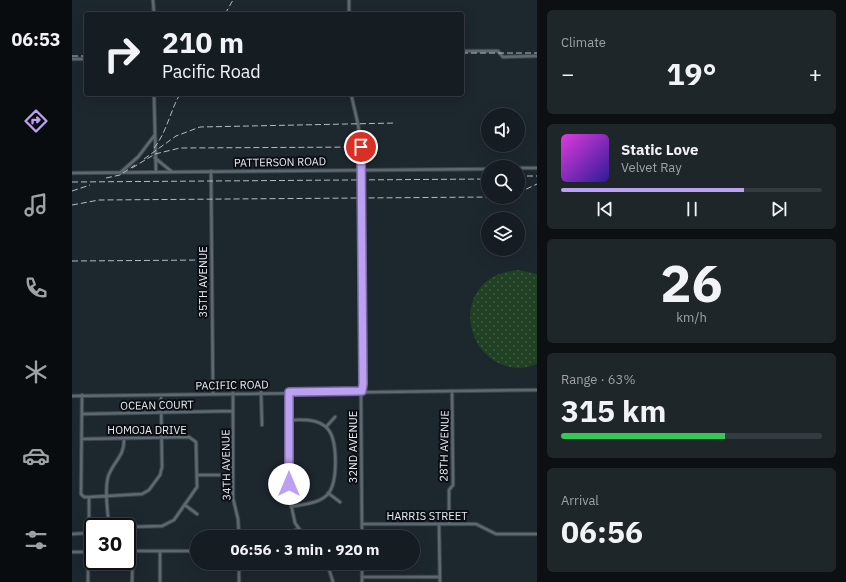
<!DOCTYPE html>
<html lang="en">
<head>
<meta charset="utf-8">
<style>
	:root { --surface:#161d22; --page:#1f262a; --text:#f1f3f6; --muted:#9ea2a5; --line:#353b40; --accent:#bca0f2 }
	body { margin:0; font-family:"IBM Plex Sans",sans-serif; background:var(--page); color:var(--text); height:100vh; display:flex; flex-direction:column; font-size:15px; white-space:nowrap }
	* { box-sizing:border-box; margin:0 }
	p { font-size:13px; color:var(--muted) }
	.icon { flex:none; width:22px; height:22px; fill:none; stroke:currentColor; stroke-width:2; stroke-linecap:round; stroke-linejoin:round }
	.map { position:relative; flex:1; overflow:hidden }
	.details { display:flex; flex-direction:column; gap:10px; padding:10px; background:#0c1013; width:309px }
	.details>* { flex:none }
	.top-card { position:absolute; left:12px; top:12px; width:380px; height:84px; border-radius:4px; box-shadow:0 4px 16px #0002,0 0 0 1px var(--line); background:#161d22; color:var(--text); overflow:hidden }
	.fabs { position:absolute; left:409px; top:108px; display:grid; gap:8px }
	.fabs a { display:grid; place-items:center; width:44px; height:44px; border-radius:50%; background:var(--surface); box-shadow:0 4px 16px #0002,0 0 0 1px var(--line); font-size:20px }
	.speed { position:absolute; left:12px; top:518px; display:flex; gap:8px; font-size:20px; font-weight:700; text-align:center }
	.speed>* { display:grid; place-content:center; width:52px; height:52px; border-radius:50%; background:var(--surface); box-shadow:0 4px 16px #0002,0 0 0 1px var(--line); line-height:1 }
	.speed .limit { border:2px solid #111; border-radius:6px; background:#fff; color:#111 }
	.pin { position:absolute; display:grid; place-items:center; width:34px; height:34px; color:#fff; margin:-17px; border:2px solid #fff; border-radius:50%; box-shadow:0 1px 4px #0007 }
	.me { position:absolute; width:44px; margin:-22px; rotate:0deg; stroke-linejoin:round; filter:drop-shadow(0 0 3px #0008) }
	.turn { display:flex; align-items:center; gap:14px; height:84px; padding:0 12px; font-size:18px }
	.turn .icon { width:52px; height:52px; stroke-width:2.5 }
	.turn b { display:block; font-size:28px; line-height:34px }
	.big { font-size:30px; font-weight:700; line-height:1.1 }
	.details .card { flex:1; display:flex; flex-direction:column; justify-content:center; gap:6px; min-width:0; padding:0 14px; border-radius:6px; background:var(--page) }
	.details .dial { align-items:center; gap:0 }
	.dial b { font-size:52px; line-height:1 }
	.song { display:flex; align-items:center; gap:12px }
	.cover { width:48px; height:48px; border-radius:6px; background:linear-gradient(135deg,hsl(300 70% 55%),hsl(250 70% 35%)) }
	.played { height:4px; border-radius:2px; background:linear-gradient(90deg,var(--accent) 70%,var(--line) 70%) }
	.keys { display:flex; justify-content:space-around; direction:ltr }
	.heat { display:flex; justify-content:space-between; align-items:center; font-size:22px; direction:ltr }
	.charge { height:6px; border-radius:3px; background:linear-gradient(90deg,#34c759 63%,var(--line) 0) }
	.trip { position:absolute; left:118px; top:530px; width:230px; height:40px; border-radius:20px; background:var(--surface); box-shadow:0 4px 16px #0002,0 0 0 1px var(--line); font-weight:700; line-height:40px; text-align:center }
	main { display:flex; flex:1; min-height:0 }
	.menu { display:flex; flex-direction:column; width:72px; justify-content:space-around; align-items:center; background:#090c0e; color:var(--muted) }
	.menu .icon { width:28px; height:28px }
	.menu .selected { color:var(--accent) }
	.menu b { font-size:18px; color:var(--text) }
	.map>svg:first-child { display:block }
</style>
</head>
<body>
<main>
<nav class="menu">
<b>06:53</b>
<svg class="icon selected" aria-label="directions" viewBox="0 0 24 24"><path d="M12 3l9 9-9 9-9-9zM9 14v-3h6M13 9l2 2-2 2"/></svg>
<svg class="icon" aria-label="music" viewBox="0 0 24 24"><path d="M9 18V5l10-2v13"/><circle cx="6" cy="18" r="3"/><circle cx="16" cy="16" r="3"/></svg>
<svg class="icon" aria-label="phone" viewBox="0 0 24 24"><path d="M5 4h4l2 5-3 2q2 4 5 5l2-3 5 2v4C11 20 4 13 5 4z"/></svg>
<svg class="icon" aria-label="climate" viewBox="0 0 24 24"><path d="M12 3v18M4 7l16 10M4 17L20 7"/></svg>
<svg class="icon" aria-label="car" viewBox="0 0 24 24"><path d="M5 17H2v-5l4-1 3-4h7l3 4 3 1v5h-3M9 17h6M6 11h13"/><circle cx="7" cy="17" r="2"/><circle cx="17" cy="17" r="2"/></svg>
<svg class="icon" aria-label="filters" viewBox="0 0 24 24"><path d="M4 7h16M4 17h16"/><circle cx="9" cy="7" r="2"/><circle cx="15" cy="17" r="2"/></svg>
</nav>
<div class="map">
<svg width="465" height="582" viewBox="0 0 465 582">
	<defs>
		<pattern id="park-dots" width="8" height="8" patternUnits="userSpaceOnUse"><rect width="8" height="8" fill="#214124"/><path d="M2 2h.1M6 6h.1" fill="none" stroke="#415d44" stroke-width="1.8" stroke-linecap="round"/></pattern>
	</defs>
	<rect width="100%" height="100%" fill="#1d272e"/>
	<path fill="url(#park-dots)" d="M446,270L465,274V364C459,366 453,368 447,368C395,366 379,294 427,274C433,272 440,271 446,270Z"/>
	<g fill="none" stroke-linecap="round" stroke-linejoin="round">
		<defs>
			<path id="minor" d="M81,0L82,14
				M277,0V14
				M390,51H426L431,57L465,56
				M0,59H14
				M82,94L84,172
				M279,94L286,124L289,146L291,385L289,397L290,537
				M83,158L99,171
				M446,168H465
				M139,171L141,394
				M49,172L66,157L82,136
				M0,173L416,169
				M189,392L190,425
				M217,392V495L223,523L233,537
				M161,393V498L166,519L167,537
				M10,395L9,494L12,497H17L70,494L77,490L88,475L90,467L89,395
				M0,396L465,390
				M10,414L161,411
				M216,420C230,420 245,418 255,428C266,439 266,482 256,494C247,504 231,504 219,507
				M254,427L263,417
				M10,439L117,437L124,442L125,487L102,520L90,526L55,527
				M126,475H161
				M256,493L268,502
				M113,505L125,514
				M290,524H404L424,534H465
				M367,524L368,582
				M377,524V490L381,485V479L380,391
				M37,527C36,512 32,492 36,477C41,461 53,457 52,438
				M0,534L17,533V497
				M167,537L210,535L227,529
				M279,537L290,535
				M55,551H125
				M88,551V582
				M0,552H21
				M167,563V582
				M255,563L261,582
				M290,563V582
				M290,577H368
				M16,582V552
				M60,582L61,551"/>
		</defs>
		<use href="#minor" stroke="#3c454b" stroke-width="4.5"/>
		<use href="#minor" stroke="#5d6971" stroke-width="2.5"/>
		<path stroke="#b5bcc2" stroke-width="1" stroke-dasharray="6 3" stroke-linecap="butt" d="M153,14L161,0
			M390,53H465
			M0,56H14
			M82,148C95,132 98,111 108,94
			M72,159L104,136L128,127L324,123
			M60,168L83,154L108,148L293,147
			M446,176H465
			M34,178L48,175L63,165
			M0,182L416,179
			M0,191L18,185
			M446,193L465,184
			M0,205L27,200L419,197
			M0,261L135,260"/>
	</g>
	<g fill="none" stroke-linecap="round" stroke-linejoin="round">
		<defs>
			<path id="route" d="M217,484V392L290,391L291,384L289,147"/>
		</defs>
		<use href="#route" stroke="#7a689d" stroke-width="10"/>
		<use href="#route" stroke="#bca0f2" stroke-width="7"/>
	</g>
	<g text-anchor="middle" stroke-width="4" stroke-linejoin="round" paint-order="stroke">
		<g font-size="11" fill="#e5ecf1" stroke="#0b0f13">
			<text transform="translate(208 162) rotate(-1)" y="4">PATTERSON ROAD</text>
			<text transform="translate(131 282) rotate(-90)" y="4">35TH AVENUE</text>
			<text transform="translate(160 385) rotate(-1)" y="4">PACIFIC ROAD</text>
			<text transform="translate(85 405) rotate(-1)" y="4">OCEAN COURT</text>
			<text x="75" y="434">HOMOJA DRIVE</text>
			<text transform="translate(372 446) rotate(-89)" y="4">28TH AVENUE</text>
			<text transform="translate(281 447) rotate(-90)" y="4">32ND AVENUE</text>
			<text transform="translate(154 465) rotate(-91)" y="4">34TH AVENUE</text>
			<text x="355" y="520">HARRIS STREET</text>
		</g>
	</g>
</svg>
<div class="fabs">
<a><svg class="icon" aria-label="sound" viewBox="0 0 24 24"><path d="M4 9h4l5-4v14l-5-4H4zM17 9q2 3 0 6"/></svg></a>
<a><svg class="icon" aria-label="search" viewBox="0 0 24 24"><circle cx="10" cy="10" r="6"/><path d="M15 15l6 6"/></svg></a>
<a><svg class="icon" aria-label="layers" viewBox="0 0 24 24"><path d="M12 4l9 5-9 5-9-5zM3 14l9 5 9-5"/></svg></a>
</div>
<div class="speed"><div class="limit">30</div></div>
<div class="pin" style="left:289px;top:147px;background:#d93025"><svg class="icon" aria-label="arrive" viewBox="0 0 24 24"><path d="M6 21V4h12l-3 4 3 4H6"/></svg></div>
<svg class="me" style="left:217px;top:484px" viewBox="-20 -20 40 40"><circle r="19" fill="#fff"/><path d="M0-13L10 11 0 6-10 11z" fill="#bca0f2"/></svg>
<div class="trip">06:56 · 3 min · 920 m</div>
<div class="top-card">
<div class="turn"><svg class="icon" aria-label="right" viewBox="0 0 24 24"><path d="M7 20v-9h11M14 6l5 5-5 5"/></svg><div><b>210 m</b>Pacific Road</div></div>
</div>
</div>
<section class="details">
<div class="card"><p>Climate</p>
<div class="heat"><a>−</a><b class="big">19°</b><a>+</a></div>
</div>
<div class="card">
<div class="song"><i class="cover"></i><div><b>Static Love</b><p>Velvet Ray</p></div></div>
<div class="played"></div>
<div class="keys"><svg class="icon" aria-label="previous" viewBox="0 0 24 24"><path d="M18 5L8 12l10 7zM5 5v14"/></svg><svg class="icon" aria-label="pause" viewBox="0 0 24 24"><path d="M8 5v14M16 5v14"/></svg><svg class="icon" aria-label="next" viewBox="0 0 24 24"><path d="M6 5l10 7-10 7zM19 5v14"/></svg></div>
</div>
<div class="card dial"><b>26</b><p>km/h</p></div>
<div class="card"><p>Range · 63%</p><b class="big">315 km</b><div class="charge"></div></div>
<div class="card"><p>Arrival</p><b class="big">06:56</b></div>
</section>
</main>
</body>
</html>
